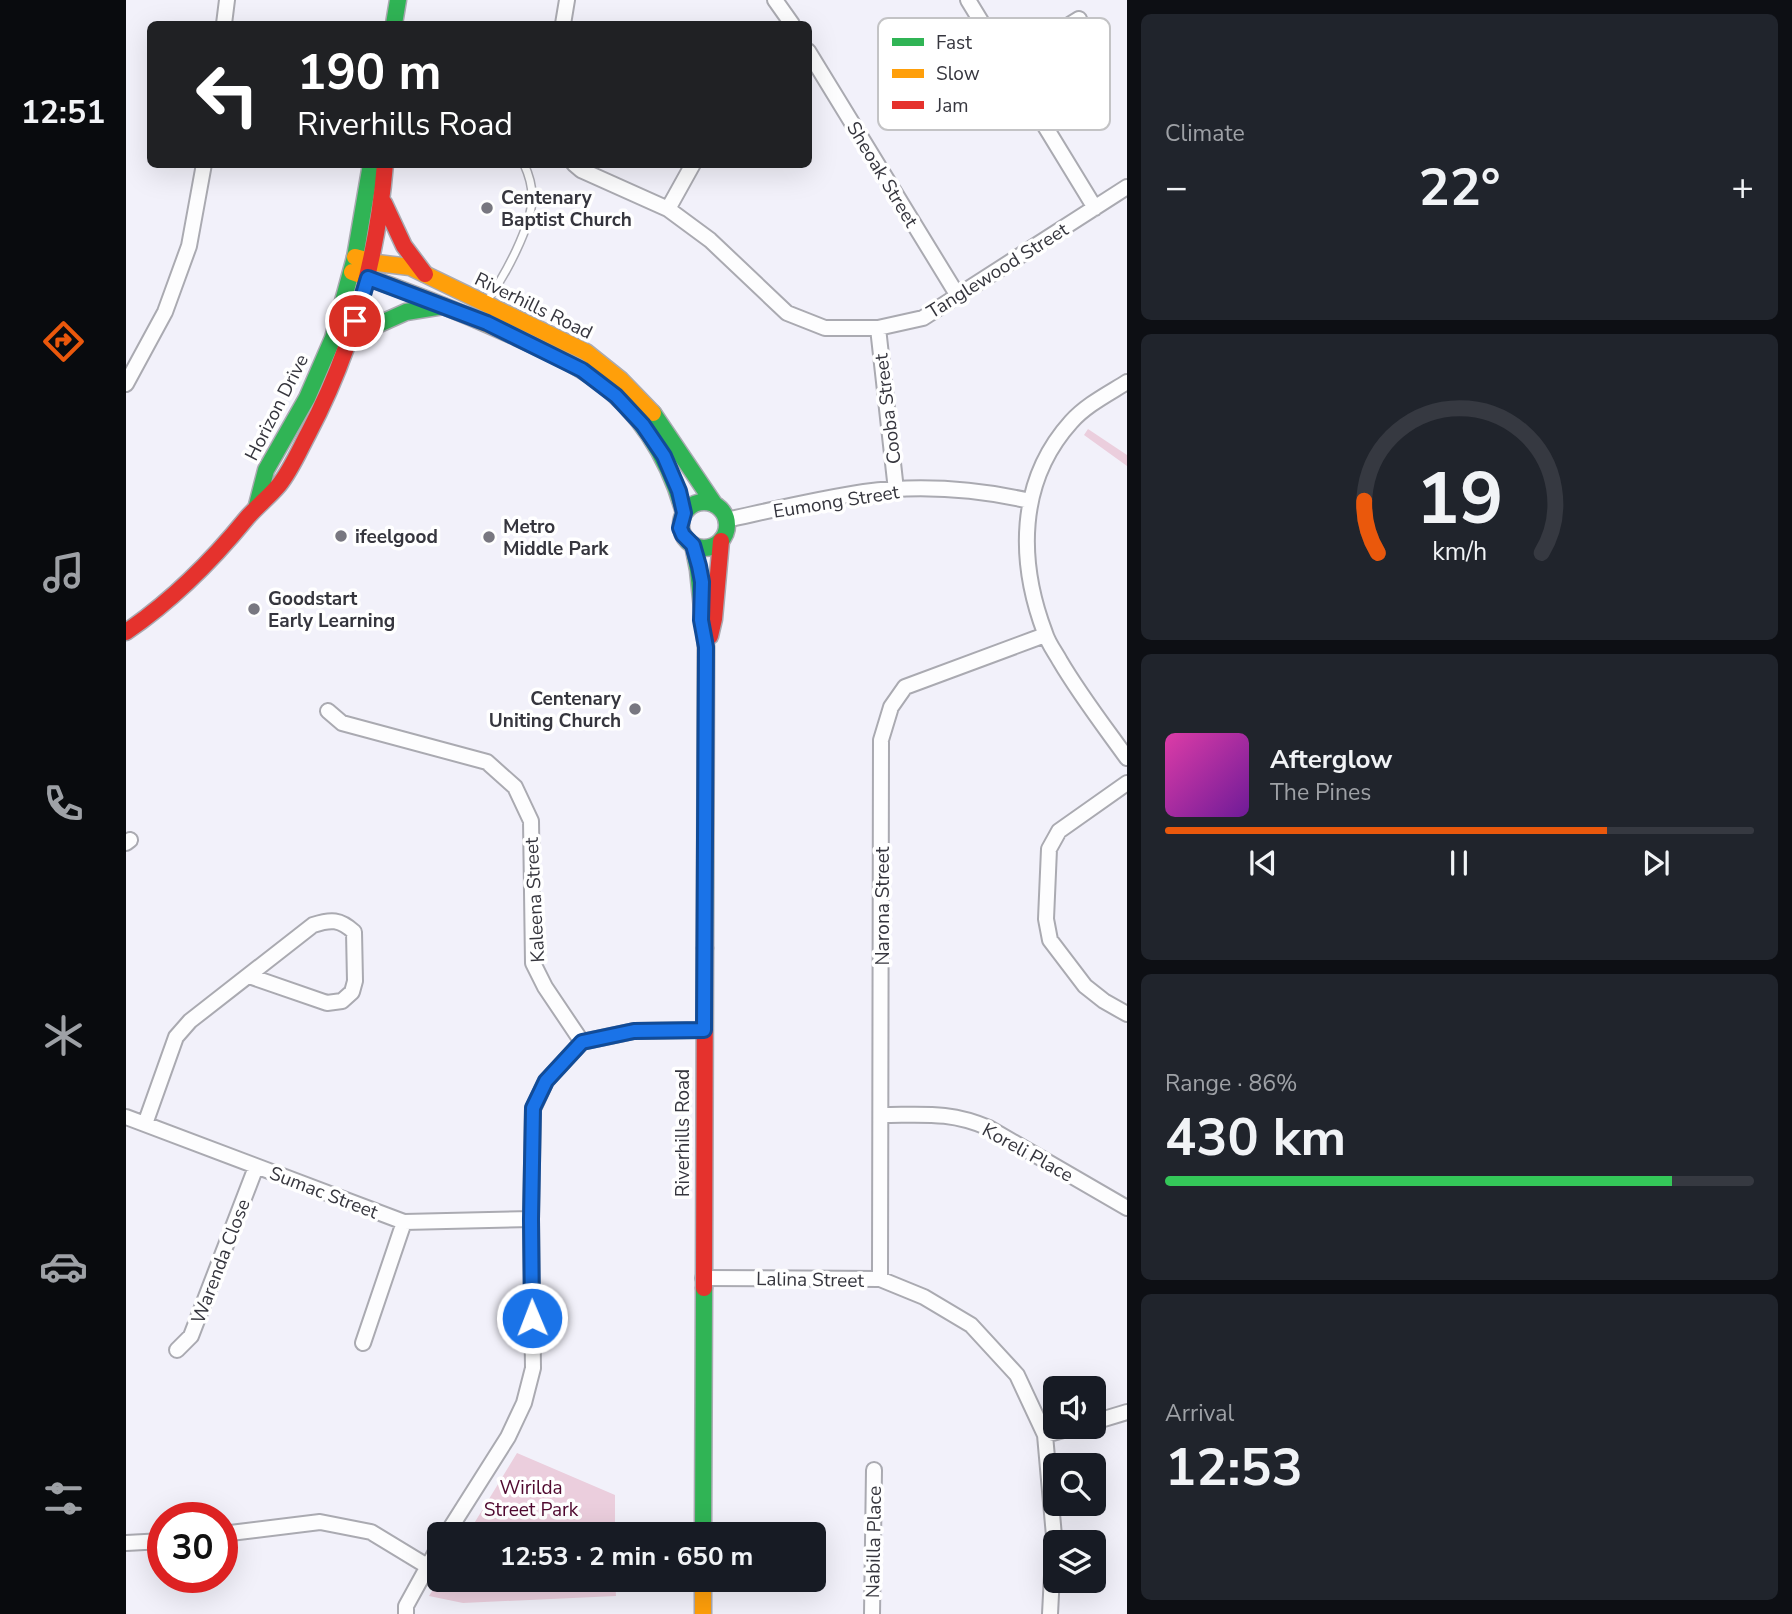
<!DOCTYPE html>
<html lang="en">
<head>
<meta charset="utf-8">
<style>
	:root { --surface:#171b24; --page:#20242c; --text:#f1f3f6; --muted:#9ea1a6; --line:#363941; --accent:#ea580c }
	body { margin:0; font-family:"Nunito Sans",sans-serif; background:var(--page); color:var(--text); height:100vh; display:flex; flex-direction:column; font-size:26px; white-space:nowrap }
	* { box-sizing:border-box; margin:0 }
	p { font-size:23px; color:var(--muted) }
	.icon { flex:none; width:38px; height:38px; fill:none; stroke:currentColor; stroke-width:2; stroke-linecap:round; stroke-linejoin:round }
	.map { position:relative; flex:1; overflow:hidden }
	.sheet { display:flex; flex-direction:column; gap:14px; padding:14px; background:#0d0f14; width:665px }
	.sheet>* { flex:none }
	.guide { position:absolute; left:21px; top:21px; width:665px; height:147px; border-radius:10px; box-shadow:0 7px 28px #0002; background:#202124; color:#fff; overflow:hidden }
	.tools { position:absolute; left:917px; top:1376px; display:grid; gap:14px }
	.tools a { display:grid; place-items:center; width:63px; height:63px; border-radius:10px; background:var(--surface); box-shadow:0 7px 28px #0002; font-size:35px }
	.speed { position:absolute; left:21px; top:1502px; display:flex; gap:14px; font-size:35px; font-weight:700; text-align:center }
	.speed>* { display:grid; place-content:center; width:91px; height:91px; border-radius:50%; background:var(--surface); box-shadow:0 7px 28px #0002; line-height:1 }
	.speed .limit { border:10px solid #d22; background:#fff; color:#111 }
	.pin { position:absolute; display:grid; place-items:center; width:60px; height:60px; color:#fff; margin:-30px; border:4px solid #fff; border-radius:50%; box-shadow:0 2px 7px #0007 }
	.me { position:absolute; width:77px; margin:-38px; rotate:359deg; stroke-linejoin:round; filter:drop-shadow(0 0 5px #0008) }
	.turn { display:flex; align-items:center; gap:24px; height:147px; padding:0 35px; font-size:32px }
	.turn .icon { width:91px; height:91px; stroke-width:2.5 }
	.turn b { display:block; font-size:49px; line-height:60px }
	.big { font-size:52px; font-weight:700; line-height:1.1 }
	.sheet .widget { flex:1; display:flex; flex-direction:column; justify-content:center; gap:10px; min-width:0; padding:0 24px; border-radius:10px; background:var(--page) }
	.sheet .dial { align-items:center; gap:0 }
	.dial svg { height:182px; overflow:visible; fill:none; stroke:var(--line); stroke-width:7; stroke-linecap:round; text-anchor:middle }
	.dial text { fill:var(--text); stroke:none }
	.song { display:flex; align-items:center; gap:21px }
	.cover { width:84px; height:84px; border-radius:10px; background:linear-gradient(135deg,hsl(320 70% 55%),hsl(280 70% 35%)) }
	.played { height:7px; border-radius:4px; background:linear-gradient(90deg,var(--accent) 75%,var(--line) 75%) }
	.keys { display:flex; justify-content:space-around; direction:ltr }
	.heat { display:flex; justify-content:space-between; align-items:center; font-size:38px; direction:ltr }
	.charge { height:10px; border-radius:5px; background:linear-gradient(90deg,#34c759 86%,var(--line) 0) }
	.trip { position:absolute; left:301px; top:1522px; width:399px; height:70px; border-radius:10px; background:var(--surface); box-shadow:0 7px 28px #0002; font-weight:700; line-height:70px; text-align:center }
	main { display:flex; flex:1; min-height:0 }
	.tabs { display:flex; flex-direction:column; width:126px; justify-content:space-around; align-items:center; background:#090b0e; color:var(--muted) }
	.tabs .icon { width:49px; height:49px }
	.tabs .selected { color:var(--accent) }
	.tabs b { font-size:32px; color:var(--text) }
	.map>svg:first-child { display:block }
</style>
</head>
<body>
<main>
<nav class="tabs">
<b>12:51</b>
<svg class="icon selected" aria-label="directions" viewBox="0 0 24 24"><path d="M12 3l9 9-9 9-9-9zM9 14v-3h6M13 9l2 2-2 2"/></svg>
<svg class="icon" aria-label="music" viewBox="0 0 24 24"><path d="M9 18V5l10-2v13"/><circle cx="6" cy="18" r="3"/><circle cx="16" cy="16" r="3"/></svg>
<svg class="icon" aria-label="phone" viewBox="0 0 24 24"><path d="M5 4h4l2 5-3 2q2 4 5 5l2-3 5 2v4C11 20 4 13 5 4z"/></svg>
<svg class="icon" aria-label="climate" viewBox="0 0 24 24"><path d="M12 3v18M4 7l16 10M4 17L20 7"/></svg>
<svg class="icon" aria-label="car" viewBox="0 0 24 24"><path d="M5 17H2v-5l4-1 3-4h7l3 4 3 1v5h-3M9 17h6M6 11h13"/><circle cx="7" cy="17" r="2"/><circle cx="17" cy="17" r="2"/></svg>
<svg class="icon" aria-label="filters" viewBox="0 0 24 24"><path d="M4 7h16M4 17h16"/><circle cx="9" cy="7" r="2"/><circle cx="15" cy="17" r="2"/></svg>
</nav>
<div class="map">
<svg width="1001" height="1614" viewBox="0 0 1001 1614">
	<rect width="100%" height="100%" fill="#f2f1fa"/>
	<path fill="#ebcedd" d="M962,429L1001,455V466L958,435Z
		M391,1453L489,1495V1535H341Z
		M313,1580H489L490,1596L337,1603L303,1596Z"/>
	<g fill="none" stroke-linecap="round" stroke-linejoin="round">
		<defs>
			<path id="lane" d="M361,301C378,277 407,225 406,196C406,184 403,175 398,164"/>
			<path id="street" d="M649,0L666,24
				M842,0L969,208
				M98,24L101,0
				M437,24L441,0
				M682,51L832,296
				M882,63L953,19
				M448,164L455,170L542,209L584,240L661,313L699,328H752L797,318L1001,187
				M542,209L567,164
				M752,328L770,490
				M1001,382C982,394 960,405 945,422C891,482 892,562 919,633C922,643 929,652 934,661C954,695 978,726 1001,758
				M0,384L39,312L63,246L78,164
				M600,520C646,510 692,499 738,492C792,485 851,489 904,501
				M202,711L216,723L361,762L389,787L405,821L407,963L419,987L456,1042
				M1001,783L933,831L923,849L920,919L924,940L959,986L978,1001L1001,1014
				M0,843L4,840
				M756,1115C797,1115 824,1111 863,1128L1001,1208
				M0,1117L278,1222L405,1219
				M19,1124L50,1037L64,1021L187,925C205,919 214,919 228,932L229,981L226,992L216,1001L201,1003L123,976
				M577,1278L754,1279L798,1297L845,1325L891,1375L919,1435L928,1536L924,1614
				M754,1279L755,740L765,707L779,687L919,635
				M237,1343L278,1222
				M51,1350L65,1336L130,1167
				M968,1422L1001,1412
				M919,1435L952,1426
				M96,1534L194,1522L245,1532L301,1566
				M320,1535L382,1437L398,1403L407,1368L405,1219L407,1109L420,1081L456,1042L508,1031L578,1030
				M0,1543L37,1541
				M280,1614V1606L313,1546
				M746,1614L748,1470"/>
			<path id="fast" d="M268,24L272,0
				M224,337L280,312L317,306
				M471,380C516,414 543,459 558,513
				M527,413L589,505
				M555 525a23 23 0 1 1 46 0a23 23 0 1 1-46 0Z
				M131,505L140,470L181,398L207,338L229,257L245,164
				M567,545L572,570L580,647L579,948
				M577,1535L578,1288"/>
			<path id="slow" d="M229,257L251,263L284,267L460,352L495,380L527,413
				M226,272C279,290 330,310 381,333C412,347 443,360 471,380
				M577,1580V1614"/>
			<path id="jam" d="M258,203L278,246L299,274
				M0,632C47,600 84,563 120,519C130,507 143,497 153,485C165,470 173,451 182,434C227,349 251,260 259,164
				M584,636L588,619L595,541
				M578,1288L579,948"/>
		</defs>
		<use href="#lane" stroke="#aaaab1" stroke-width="10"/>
		<use href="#street" stroke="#aaaab1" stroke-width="18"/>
		<use href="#fast" stroke="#aaaab1" stroke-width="19"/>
		<use href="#slow" stroke="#aaaab1" stroke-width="19"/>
		<use href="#jam" stroke="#aaaab1" stroke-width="19"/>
		<use href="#lane" stroke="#fdfdfe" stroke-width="7"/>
		<use href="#street" stroke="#fdfdfe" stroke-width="14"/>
		<use href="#fast" stroke="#30b455" stroke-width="16"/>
		<use href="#slow" stroke="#ff9f0a" stroke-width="16"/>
		<use href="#jam" stroke="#e5322d" stroke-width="16"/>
	</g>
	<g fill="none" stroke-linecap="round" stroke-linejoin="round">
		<defs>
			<path id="route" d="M229,321L242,278L361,323L456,370L490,396L517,425L538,456L553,491L558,513L554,528L557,535L567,545L573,566L576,582L575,620L580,647L578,1030L508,1031L456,1042L420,1081L407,1108L405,1219L406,1318"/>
		</defs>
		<use href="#route" stroke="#114b97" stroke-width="18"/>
		<use href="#route" stroke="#1a73e8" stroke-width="12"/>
	</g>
	<g fill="#787780" stroke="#fff" stroke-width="2.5">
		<circle cx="361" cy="208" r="7"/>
		<circle cx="215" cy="536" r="7"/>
		<circle cx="363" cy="537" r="7"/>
		<circle cx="128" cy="609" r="7"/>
		<circle cx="509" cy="709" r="7"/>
	</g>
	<g text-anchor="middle" stroke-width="7" stroke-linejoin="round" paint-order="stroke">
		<g font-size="19" fill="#36363e" stroke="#fff">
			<text transform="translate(757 174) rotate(59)" y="7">Sheoak Street</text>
			<text transform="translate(871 270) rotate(-32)" y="7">Tanglewood Street</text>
			<text transform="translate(408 305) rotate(26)" y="7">Riverhills Road</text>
			<text transform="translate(150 407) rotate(-63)" y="7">Horizon Drive</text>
			<text transform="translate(761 409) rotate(-97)" y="7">Cooba Street</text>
			<text transform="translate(710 501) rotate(-9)" y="7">Eumong Street</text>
			<text transform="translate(408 900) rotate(-93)" y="7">Kaleena Street</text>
			<text transform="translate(756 906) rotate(-90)" y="7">Narona Street</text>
			<text transform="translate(556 1133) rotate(-90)" y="7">Riverhills Road</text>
			<text transform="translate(902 1152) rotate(29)" y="7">Koreli Place</text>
			<text transform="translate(198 1192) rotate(21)" y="7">Sumac Street</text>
			<text transform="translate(94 1261) rotate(-69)" y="7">Warenda Close</text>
			<text transform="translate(684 1279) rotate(1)" y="7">Lalina Street</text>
			<text transform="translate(747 1542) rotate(-89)" y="7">Nabilla Place</text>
		</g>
		<g font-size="19" font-weight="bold" fill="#36363e" stroke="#fff" text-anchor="start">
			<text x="375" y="204">Centenary<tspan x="375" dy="22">Baptist Church</tspan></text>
			<text x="377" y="533">Metro<tspan x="377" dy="22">Middle Park</tspan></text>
			<text x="229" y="543">ifeelgood</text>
			<text x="142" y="605">Goodstart<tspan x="142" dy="22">Early Learning</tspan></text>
			<text x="495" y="705" text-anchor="end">Centenary<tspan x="495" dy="22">Uniting Church</tspan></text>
		</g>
		<g font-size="19" fill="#50092f" stroke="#fff">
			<text x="405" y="1494">Wirilda<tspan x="405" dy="22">Street Park</tspan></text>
		</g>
	</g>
	<rect x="752" y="18" width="232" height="112" rx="10" fill="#fff" stroke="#c3c3c5" stroke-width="2"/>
	<rect x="766" y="38" width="32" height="8" fill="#30b455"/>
	<rect x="766" y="69" width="32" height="9" fill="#ff9f0a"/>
	<rect x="766" y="101" width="32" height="8" fill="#e5322d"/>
	<g font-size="19" fill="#36363e">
		<text x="810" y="49">Fast</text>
		<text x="810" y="80">Slow</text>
		<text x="810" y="112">Jam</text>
	</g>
</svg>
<div class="tools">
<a><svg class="icon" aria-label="sound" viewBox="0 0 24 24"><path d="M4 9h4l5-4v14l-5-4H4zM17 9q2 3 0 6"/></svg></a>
<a><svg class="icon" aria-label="search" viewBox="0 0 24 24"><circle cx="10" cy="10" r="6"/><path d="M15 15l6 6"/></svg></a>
<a><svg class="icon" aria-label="layers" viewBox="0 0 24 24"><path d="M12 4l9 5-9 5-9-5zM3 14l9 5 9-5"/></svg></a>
</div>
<div class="speed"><div class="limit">30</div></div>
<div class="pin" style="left:229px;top:321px;background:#d93025"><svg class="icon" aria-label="arrive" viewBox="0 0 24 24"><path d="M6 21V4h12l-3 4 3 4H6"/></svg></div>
<svg class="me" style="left:406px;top:1318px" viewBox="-20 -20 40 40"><circle r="17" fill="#1a73e8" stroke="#fff" stroke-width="3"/><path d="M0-11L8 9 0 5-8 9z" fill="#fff"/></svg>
<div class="trip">12:53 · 2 min · 650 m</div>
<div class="guide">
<div class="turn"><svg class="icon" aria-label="left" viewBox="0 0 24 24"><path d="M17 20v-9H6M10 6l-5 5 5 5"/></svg><div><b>190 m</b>Riverhills Road</div></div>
</div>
</div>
<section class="sheet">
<div class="widget"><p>Climate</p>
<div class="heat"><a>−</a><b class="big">22°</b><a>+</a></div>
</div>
<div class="widget dial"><svg viewBox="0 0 100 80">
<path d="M14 69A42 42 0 1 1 86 69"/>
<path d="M14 69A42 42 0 0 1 8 46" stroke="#ea580c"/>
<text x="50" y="56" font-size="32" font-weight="700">19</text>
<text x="50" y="72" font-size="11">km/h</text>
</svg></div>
<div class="widget">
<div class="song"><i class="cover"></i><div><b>Afterglow</b><p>The Pines</p></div></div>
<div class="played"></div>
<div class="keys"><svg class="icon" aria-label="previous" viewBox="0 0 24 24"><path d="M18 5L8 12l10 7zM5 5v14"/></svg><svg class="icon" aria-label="pause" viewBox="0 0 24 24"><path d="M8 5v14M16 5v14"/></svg><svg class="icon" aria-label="next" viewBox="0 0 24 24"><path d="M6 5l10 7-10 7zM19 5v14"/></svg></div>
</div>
<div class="widget"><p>Range · 86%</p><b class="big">430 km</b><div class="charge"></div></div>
<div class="widget"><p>Arrival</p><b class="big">12:53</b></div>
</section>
</main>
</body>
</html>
